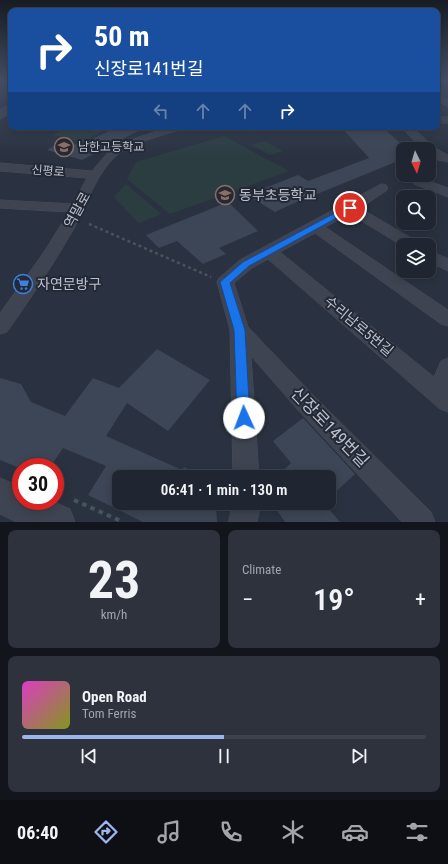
<!DOCTYPE html>
<html lang="en">
<head>
<meta charset="utf-8">
<style>
	:root { --surface:#202631; --page:#2d323d; --text:#f1f3f6; --muted:#a2a5ab; --line:#3d434d; --accent:#9db5ee }
	body { margin:0; font-family:"Roboto Condensed","Noto Sans KR",sans-serif; background:var(--page); color:var(--text); height:100vh; display:flex; flex-direction:column; font-size:15px; white-space:nowrap }
	* { box-sizing:border-box; margin:0 }
	p { font-size:13px; color:var(--muted) }
	.icon { flex:none; width:22px; height:22px; fill:none; stroke:currentColor; stroke-width:2; stroke-linecap:round; stroke-linejoin:round }
	.map { position:relative; height:522px; overflow:hidden }
	.sheet { display:flex; flex-direction:column; gap:8px; padding:8px; background:#12151b; flex:1 }
	.sheet>* { flex:none }
	.top-card { position:absolute; left:8px; top:8px; width:432px; height:122px; border-radius:8px; box-shadow:0 2px 10px #0003,0 0 0 1px var(--line); background:#1a4fa0; color:#fff; overflow:hidden }
	.needle { width:26px; rotate:175deg }
	.fabs { position:absolute; left:396px; top:142px; display:grid; gap:8px }
	.fabs a { display:grid; place-items:center; width:40px; height:40px; border-radius:8px; background:var(--surface); box-shadow:0 2px 10px #0003,0 0 0 1px var(--line); font-size:20px }
	.speed { position:absolute; left:12px; top:458px; display:flex; gap:8px; font-size:20px; font-weight:700; text-align:center }
	.speed>* { display:grid; place-content:center; width:52px; height:52px; border-radius:50%; background:var(--surface); box-shadow:0 2px 10px #0003,0 0 0 1px var(--line); line-height:1 }
	.speed .limit { border:6px solid #d22; background:#fff; color:#111 }
	.pin { position:absolute; display:grid; place-items:center; width:34px; height:34px; color:#fff; margin:-17px; border:2px solid #fff; border-radius:50%; box-shadow:0 1px 4px #0007 }
	.me { position:absolute; width:44px; margin:-22px; rotate:358deg; stroke-linejoin:round; filter:drop-shadow(0 0 3px #0008) }
	.turn { display:flex; align-items:center; gap:14px; height:84px; padding:0 20px; font-size:18px }
	.turn .icon { width:52px; height:52px; stroke-width:2.5 }
	.turn b { display:block; font-size:28px; line-height:34px }
	.lanes { display:flex; align-items:center; height:38px; padding:0 20px; background:#0003; justify-content:center; gap:20px; direction:ltr }
	.lanes .off { opacity:.35 }
	.big { font-size:30px; font-weight:600; line-height:1.1 }
	.sheet .card { flex:1; display:flex; flex-direction:column; justify-content:center; gap:6px; min-width:0; padding:0 14px; border-radius:8px; background:var(--page) }
	.sheet .dial { align-items:center; gap:0 }
	.dial b { font-size:52px; line-height:1 }
	.song { display:flex; align-items:center; gap:12px }
	.cover { width:48px; height:48px; border-radius:6px; background:linear-gradient(135deg,hsl(310 70% 55%),hsl(70 70% 35%)) }
	.played { height:4px; border-radius:2px; background:linear-gradient(90deg,var(--accent) 50%,var(--line) 50%) }
	.keys { display:flex; justify-content:space-around; direction:ltr }
	.heat { display:flex; justify-content:space-between; align-items:center; font-size:22px; direction:ltr }
	.sheet .tiles { flex:1; display:grid; gap:8px; grid-template-columns:1fr 1fr }
	.card:last-child { grid-column:span 2 }
	.trip { position:absolute; left:112px; top:470px; width:224px; height:40px; border-radius:8px; background:var(--surface); box-shadow:0 2px 10px #0003,0 0 0 1px var(--line); font-weight:600; line-height:40px; text-align:center }
	.menu { display:flex; height:64px; justify-content:space-around; align-items:center; background:#0d0f14; color:var(--muted) }
	.menu .icon { width:28px; height:28px }
	.menu .on { color:var(--accent) }
	.menu b { font-size:18px; color:var(--text) }
	.map>svg:first-child { display:block }
</style>
</head>
<body>
<div class="map">
<svg width="448" height="522" viewBox="0 0 448 522">
	<rect width="100%" height="100%" fill="#2a3241"/>
	<path fill="#2c3d42" d="M66,127H111L82,142L53,135L67,128Z
		M224,136L289,171L170,214L127,179L136,162Z
		M264,141L283,151L270,155L251,145Z
		M126,184L161,214L139,223L114,197Z"/>
	<path fill="#3d4656" d="M118,127H146L82,160L47,150L62,141L79,145Z
		M341,127H382L407,149H403V159L290,205L275,212L247,195L298,175L308,181L369,158Z
		M228,202L258,231L219,248L226,254L203,264L177,241L159,248L146,235Z
		M157,349L210,380L168,431L127,403L106,436L182,470L184,467L205,477H119V503H216L217,522H143L88,495L106,466L63,448L50,467H17L0,460V378L21,384L31,402L65,416L93,378L119,388Z
		M303,418L355,474L329,498V477H276L291,463L273,441Z
		M272,503H324L340,522H285Z"/>
	<g fill="none" stroke-linecap="round" stroke-linejoin="round">
		<defs>
			<path id="minor" d="M440,81H448V85Z
				M437,94L448,100V107L437,101Z
				M437,117H448V123H437Z
				M169,127H184L182,129C164,135 131,143 117,155C97,172 86,206 73,230C53,265 30,299 7,332L0,334V313L44,252L69,212L0,208V200L73,204L87,178L0,171V163L92,171L110,150L119,144Z
				M307,127H318L313,130L309,129Z
				M402,127H412L435,148L448,155V162L438,160L429,154V149H422Z
				M418,177L448,188V197L414,184L412,181L414,178Z
				M382,184L386,185L388,188L386,191L360,208L418,242L421,245L403,246L350,214L325,227L448,310V326L441,324L315,233L280,252L434,377L441,361L448,358V412L440,409L268,259L252,268L234,283L248,327L314,396L431,512L435,522H402L298,410L251,356L259,477H233L230,330L217,282L219,278L240,260Z
				M429,250L448,259V271L429,262Z
				M233,503H261L257,522H229Z"/>
			<path id="tertiary" d="M11,104V113L0,119V110Z
				M0,478L21,487V501H52L70,509L75,522H16L0,514Z"/>
		</defs>
		<use href="#minor" stroke="#484d5a" stroke-width="1"/>
		<use href="#tertiary" stroke="#484d5a" stroke-width="1"/>
		<path stroke="#45565a" stroke-width="2.5" stroke-dasharray="3 3" stroke-linecap="butt" d="M89,224L211,277"/>
		<path stroke="#45565a" stroke-width="4" stroke-dasharray="4.5 4.5" stroke-linecap="butt" d="M74,500L123,522"/>
		<use href="#minor" fill="#3e4451" fill-rule="evenodd"/>
		<use href="#tertiary" fill="#3e4451" fill-rule="evenodd"/>
	</g>
	<linearGradient id="sky" x2="0" y2="1"><stop stop-color="#171c24"/><stop offset="0.52" stop-color="#444f65"/><stop offset="1" stop-color="#444f65" stop-opacity="0"/></linearGradient>
	<rect width="448" height="155" fill="url(#sky)"/>
	<path fill="#1a73e8" stroke="#114b97" d="M350,205L353,206V209L249,266L230,283L245,330L250,418L248,423L244,424L239,423L237,418L234,330L220,282L243,262Z"/>
	<defs>
		<symbol id="school-ring" viewBox="-11 -11 22 22"><circle r="9.5" fill="#232936" stroke="#8d6e63" stroke-width="1.5"/><path d="M0-5L7-2L0 1L-7-2ZM-4 1L0 2.5L4 1V4Q0 6-4 4Z" fill="#8d6e63"/></symbol>
		<symbol id="supermarket-ring" viewBox="-11 -11 22 22"><circle r="9.5" fill="#232936" stroke="#3f7fe0" stroke-width="1.5"/><path d="M-6-5.5h2.5l.6 2H6L4.5 2H-2.5L-4.4-4H-6ZM-1.5 3.2a1.3 1.3 0 1 0 .1 0ZM3 3.2a1.3 1.3 0 1 0 .1 0Z" fill="#3f7fe0"/></symbol>
	</defs>
	<g fill-rule="evenodd">
		<use href="#school-ring" x="53" y="136" width="22" height="22"/>
		<use href="#school-ring" x="214" y="184" width="22" height="22"/>
		<use href="#supermarket-ring" x="12" y="273" width="22" height="22"/>
	</g>
	<g text-anchor="middle" stroke-width="4" stroke-linejoin="round" paint-order="stroke">
		<g font-size="12" fill="#bbc0cb" stroke="#232936" text-anchor="start">
			<text x="78" y="151">남한고등학교</text>
		</g>
		<g font-size="12" fill="#bbc0cb" stroke="#232936">
			<text transform="translate(48 171) rotate(4)" y="4">신평로</text>
		</g>
		<g font-size="14" fill="#bbc0cb" stroke="#232936" text-anchor="start">
			<text x="239" y="200">동부초등학교</text>
			<text x="37" y="289">자연문방구</text>
		</g>
		<g font-size="14" fill="#bbc0cb" stroke="#232936">
			<text transform="translate(77 210) rotate(-61)" y="5">역말로</text>
			<text transform="translate(359 326) rotate(40)" y="5">수리남로5번길</text>
		</g>
		<g font-size="17" fill="#bbc0cb" stroke="#232936">
			<text transform="translate(330 427) rotate(46)" y="6">신장로149번길</text>
		</g>
	</g>
</svg>
<div class="fabs">
<a><svg class="needle" viewBox="-14 -14 28 28"><path d="M0-13l5 13h-10z" fill="#e53935"/><path d="M0 13l5-13h-10z" fill="#a2a5ab"/></svg></a>
<a><svg class="icon" aria-label="search" viewBox="0 0 24 24"><circle cx="10" cy="10" r="6"/><path d="M15 15l6 6"/></svg></a>
<a><svg class="icon" aria-label="layers" viewBox="0 0 24 24"><path d="M12 4l9 5-9 5-9-5zM3 14l9 5 9-5"/></svg></a>
</div>
<div class="speed"><div class="limit">30</div></div>
<div class="pin" style="left:350px;top:208px;background:#d93025"><svg class="icon" aria-label="arrive" viewBox="0 0 24 24"><path d="M6 21V4h12l-3 4 3 4H6"/></svg></div>
<svg class="me" style="left:244px;top:418px" viewBox="-20 -20 40 40"><circle r="19" fill="#fff"/><path d="M0-13L10 11 0 6-10 11z" fill="#1a73e8"/></svg>
<div class="trip">06:41 · 1 min · 130 m</div>
<div class="top-card">
<div class="turn"><svg class="icon" aria-label="right" viewBox="0 0 24 24"><path d="M7 20v-9h11M14 6l5 5-5 5"/></svg><div><b>50 m</b>신장로141번길</div></div>
<div class="lanes"><svg class="icon off" aria-label="left" viewBox="0 0 24 24"><path d="M17 20v-9H6M10 6l-5 5 5 5"/></svg><svg class="icon off" aria-label="ahead" viewBox="0 0 24 24"><path d="M12 20V5M6 11l6-6 6 6"/></svg><svg class="icon off" aria-label="ahead" viewBox="0 0 24 24"><path d="M12 20V5M6 11l6-6 6 6"/></svg><svg class="icon" aria-label="right" viewBox="0 0 24 24"><path d="M7 20v-9h11M14 6l5 5-5 5"/></svg></div>
</div>
</div>
<section class="sheet">
<div class="tiles">
<div class="card dial"><b>23</b><p>km/h</p></div>
<div class="card"><p>Climate</p>
<div class="heat"><a>−</a><b class="big">19°</b><a>+</a></div>
</div>
<div class="card">
<div class="song"><i class="cover"></i><div><b>Open Road</b><p>Tom Ferris</p></div></div>
<div class="played"></div>
<div class="keys"><svg class="icon" aria-label="previous" viewBox="0 0 24 24"><path d="M18 5L8 12l10 7zM5 5v14"/></svg><svg class="icon" aria-label="pause" viewBox="0 0 24 24"><path d="M8 5v14M16 5v14"/></svg><svg class="icon" aria-label="next" viewBox="0 0 24 24"><path d="M6 5l10 7-10 7zM19 5v14"/></svg></div>
</div>
</div>
</section>
<nav class="menu">
<b>06:40</b>
<svg class="icon on" aria-label="directions" viewBox="0 0 24 24"><path d="M12 3l9 9-9 9-9-9zM9 14v-3h6M13 9l2 2-2 2"/></svg>
<svg class="icon" aria-label="music" viewBox="0 0 24 24"><path d="M9 18V5l10-2v13"/><circle cx="6" cy="18" r="3"/><circle cx="16" cy="16" r="3"/></svg>
<svg class="icon" aria-label="phone" viewBox="0 0 24 24"><path d="M5 4h4l2 5-3 2q2 4 5 5l2-3 5 2v4C11 20 4 13 5 4z"/></svg>
<svg class="icon" aria-label="climate" viewBox="0 0 24 24"><path d="M12 3v18M4 7l16 10M4 17L20 7"/></svg>
<svg class="icon" aria-label="car" viewBox="0 0 24 24"><path d="M5 17H2v-5l4-1 3-4h7l3 4 3 1v5h-3M9 17h6M6 11h13"/><circle cx="7" cy="17" r="2"/><circle cx="17" cy="17" r="2"/></svg>
<svg class="icon" aria-label="filters" viewBox="0 0 24 24"><path d="M4 7h16M4 17h16"/><circle cx="9" cy="7" r="2"/><circle cx="15" cy="17" r="2"/></svg>
</nav>
</body>
</html>
